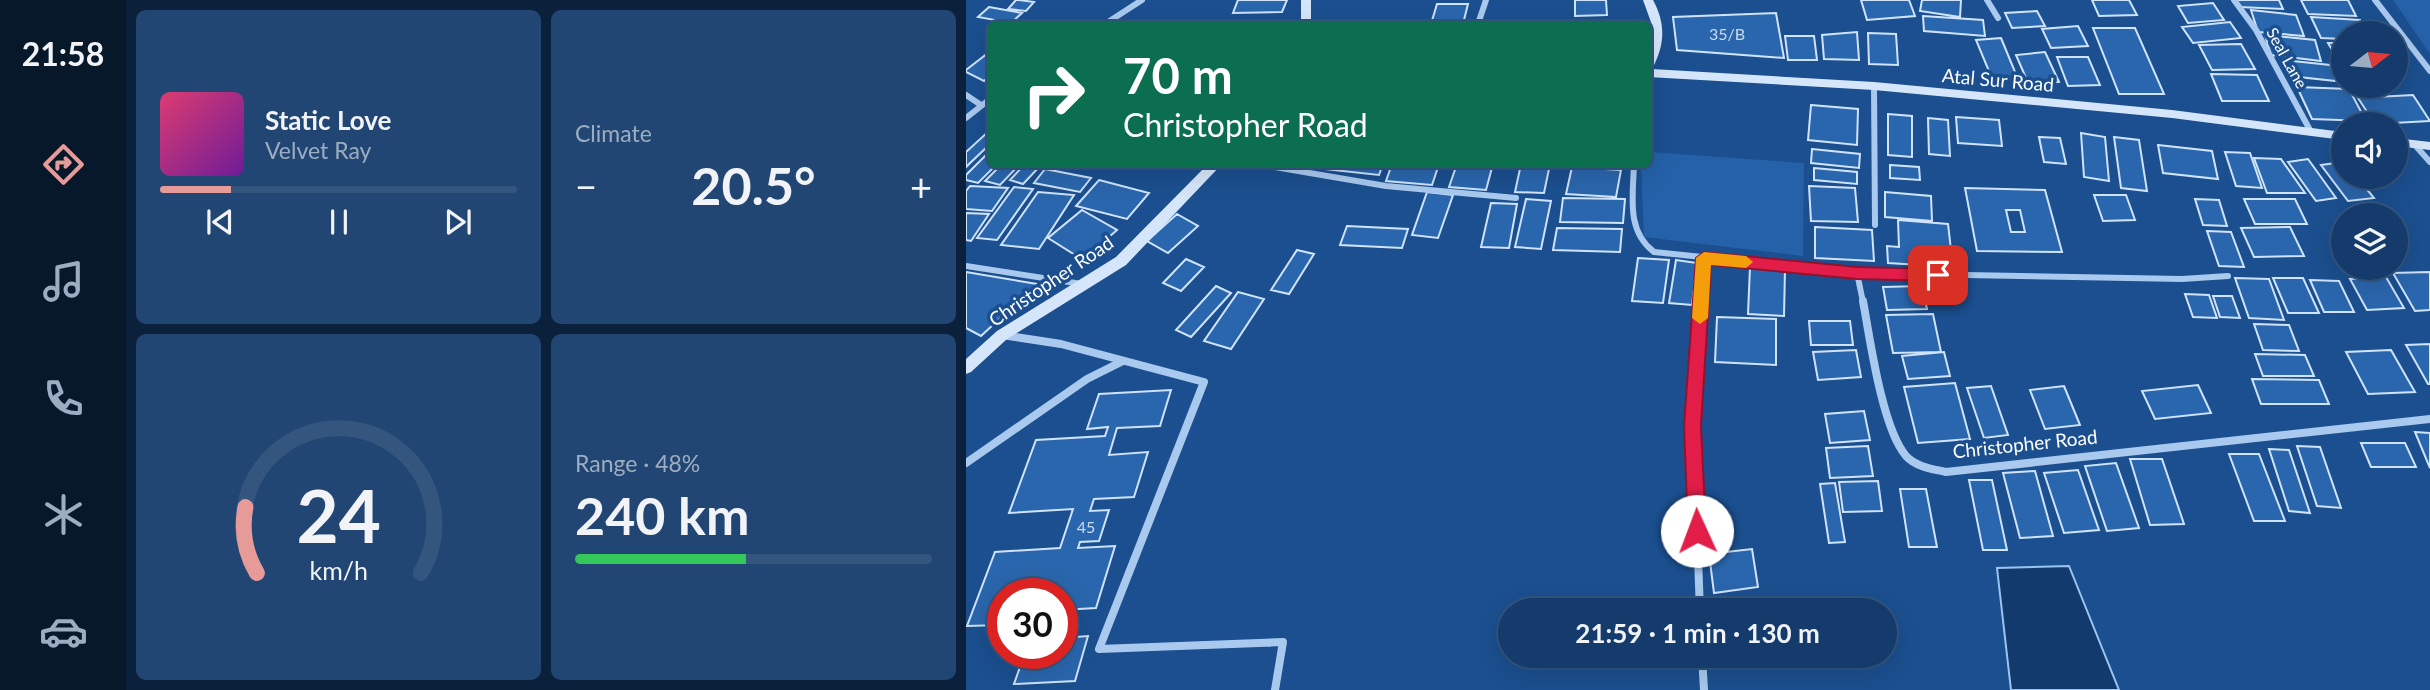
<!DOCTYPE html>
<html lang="en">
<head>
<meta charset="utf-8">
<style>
	:root { --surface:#143b6b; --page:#214673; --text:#f1f3f6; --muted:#9dadc1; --line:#33557e; --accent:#e69b98 }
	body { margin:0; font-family:Lato,sans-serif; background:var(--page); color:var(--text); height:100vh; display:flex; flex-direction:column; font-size:26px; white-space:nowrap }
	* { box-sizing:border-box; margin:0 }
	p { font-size:23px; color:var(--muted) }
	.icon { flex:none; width:38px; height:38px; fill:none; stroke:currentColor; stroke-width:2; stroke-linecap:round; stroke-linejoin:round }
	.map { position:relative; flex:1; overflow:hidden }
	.sheet { display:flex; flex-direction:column; gap:10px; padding:10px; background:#0b203b; width:840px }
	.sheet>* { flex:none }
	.guide { position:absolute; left:21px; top:21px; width:665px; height:147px; border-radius:10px; box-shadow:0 7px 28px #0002,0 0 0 2px var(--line); background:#0b6e4f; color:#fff; overflow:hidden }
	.needle { width:46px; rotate:74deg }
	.fabs { position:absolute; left:1365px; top:21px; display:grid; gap:14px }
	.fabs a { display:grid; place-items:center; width:77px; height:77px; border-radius:50%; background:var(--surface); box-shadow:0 7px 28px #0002,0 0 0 2px var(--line); font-size:35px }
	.speed { position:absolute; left:21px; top:578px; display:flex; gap:14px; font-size:35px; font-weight:700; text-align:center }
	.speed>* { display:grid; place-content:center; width:91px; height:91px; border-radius:50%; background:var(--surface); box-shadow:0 7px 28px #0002,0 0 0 2px var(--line); line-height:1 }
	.speed .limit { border:10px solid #d22; background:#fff; color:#111 }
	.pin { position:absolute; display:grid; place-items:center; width:60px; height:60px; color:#fff; margin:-30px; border-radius:14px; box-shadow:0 4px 10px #0006 }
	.me { position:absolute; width:77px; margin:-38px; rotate:358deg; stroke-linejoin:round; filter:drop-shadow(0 0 5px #0008) }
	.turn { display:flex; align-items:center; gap:24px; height:147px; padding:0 21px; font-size:32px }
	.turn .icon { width:91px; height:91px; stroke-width:2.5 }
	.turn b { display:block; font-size:49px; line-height:60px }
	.big { font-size:52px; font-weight:700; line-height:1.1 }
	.sheet .widget { flex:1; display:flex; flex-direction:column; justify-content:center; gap:10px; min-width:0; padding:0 24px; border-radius:10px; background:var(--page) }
	.sheet .dial { align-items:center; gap:0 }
	.dial svg { height:182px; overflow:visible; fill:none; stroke:var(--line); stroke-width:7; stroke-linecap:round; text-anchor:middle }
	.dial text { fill:var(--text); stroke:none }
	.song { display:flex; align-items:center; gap:21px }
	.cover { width:84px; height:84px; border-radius:10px; background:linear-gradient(135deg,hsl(340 70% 55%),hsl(280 70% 35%)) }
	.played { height:7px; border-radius:4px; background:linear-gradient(90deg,var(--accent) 20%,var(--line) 20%) }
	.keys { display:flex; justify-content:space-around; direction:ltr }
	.heat { display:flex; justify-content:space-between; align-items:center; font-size:38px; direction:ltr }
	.charge { height:10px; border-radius:5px; background:linear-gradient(90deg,#34c759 48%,var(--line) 0) }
	.sheet .tiles { flex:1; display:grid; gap:10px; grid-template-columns:repeat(2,1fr) }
	.trip { position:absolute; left:532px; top:598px; width:399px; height:70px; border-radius:35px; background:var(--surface); box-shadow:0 7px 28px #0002,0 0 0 2px var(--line); font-weight:700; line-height:70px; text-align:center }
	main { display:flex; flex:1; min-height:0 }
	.tabs { display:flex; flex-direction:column; width:126px; justify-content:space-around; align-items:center; background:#08182b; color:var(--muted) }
	.tabs .icon { width:49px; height:49px }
	.tabs .selected { color:var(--accent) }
	.tabs b { font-size:32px; color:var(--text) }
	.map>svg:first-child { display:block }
</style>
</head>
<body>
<main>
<nav class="tabs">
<b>21:58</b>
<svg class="icon selected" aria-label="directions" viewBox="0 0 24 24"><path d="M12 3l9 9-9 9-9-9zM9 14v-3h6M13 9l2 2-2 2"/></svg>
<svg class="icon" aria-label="music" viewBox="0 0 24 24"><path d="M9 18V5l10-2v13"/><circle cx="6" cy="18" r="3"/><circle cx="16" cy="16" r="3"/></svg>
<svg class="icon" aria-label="phone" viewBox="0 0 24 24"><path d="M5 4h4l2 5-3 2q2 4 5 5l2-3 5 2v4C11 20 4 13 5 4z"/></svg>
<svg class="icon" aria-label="climate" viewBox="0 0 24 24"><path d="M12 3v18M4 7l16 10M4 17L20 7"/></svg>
<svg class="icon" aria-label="car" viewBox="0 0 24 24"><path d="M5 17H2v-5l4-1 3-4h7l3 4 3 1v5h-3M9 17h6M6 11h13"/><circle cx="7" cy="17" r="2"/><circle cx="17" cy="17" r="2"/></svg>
</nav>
<section class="sheet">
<div class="tiles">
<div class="widget">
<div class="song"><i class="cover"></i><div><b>Static Love</b><p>Velvet Ray</p></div></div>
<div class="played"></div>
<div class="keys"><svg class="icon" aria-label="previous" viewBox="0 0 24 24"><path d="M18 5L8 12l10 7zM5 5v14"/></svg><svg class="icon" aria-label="pause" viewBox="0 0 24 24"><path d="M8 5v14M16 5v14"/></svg><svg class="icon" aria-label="next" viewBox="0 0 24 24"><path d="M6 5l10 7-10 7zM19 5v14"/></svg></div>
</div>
<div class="widget"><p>Climate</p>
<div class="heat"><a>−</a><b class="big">20.5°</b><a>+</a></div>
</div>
<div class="widget dial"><svg viewBox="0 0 100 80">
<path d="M14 69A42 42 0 1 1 86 69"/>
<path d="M14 69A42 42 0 0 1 9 40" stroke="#e69b98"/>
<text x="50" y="56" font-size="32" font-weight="700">24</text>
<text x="50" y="72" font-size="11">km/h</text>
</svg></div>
<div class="widget"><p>Range · 48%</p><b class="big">240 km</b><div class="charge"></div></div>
</div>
</section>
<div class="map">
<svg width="1464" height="690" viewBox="0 0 1464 690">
	<rect width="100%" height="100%" fill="#1b4f8f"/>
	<path fill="#2461a8" d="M1427,0H1464V54Z
		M683,152L838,163L837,256L678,237L675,165L682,164Z"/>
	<path fill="#123a6d" stroke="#9cc4f0" stroke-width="2" d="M1103,566L1153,690H1045L1031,568Z"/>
	<path fill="#2a66ad" stroke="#cfe3fa" stroke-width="2" fill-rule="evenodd" d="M50,0H53L68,2L60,11L42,9Z
		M272,0H321L316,12L267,13Z
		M609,0H640L641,15L609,16Z
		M895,0H943L949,16L901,20Z
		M956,0H995L994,17L954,11Z
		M1126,0H1163L1171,15L1133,16Z
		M1270,0H1313L1317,9L1273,7Z
		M1335,0H1382L1390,16L1342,14Z
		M1247,3L1258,20L1222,23L1212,6Z
		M471,4H502L497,24H465Z
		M23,7L56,13L45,23L12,17Z
		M1285,10L1330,15L1338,36L1292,32Z
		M1071,11L1079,26L1046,28L1039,13Z
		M810,13L818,58L711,50L707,17Z
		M957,16L1017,20L1019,36L958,31Z
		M1345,17L1394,20L1400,33H1377V39L1355,38Z
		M1264,22L1275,38L1227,43L1216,27Z
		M1112,26L1122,46L1085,48L1076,29Z
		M1127,28H1169L1198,94H1153Z
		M891,32L893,60L858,59L856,35Z
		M902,33L930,34L932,65L903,64Z
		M1299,35L1349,40L1355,61L1305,55Z
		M819,36H848L851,60H822Z
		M1035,38L1052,79L1027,81L1010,40Z
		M1362,43H1377V62H1373Z
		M1275,44L1289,69L1246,70L1233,45Z
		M1079,52L1093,82L1063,85L1050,55Z
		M22,53L24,76L18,81L0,72V70Z
		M1091,57H1122L1134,85L1102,86Z
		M1318,60L1364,65L1370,81L1323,76Z
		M1245,74L1291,75L1303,101H1256Z
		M1331,87L1383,89L1400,121L1346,119Z
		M1447,95L1464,121L1409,124L1392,98Z
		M845,105L892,109L891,145L842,140Z
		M922,114L946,116V157L922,155Z
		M990,117L1033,120L1036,146L992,143Z
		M962,118L982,120L984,156L963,154Z
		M24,130V144L0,167V152Z
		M1115,133L1139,137L1143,181L1118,177Z
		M1073,137L1094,138L1100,164L1078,162Z
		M1148,137L1173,140L1181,191L1155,188Z
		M1192,145L1246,151L1252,179L1197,173Z
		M846,149L894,154L893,168L845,163Z
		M24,151V164H31L12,183L0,180V175Z
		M1259,152L1284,153L1296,188L1270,186Z
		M1288,158L1315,159L1339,193H1301Z
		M1342,159L1370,198L1350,201L1322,162Z
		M1377,162V177H1391L1408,198L1382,201L1355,165Z
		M36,164H54L34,185L19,181Z
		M59,164H76L57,184L44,180Z
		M361,164H417L413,175L358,169Z
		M426,164H473L466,185L420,181Z
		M491,164H527L520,190L483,187Z
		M555,164H584L578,193L549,192Z
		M924,165L953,167L954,180L924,178Z
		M606,167L655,170L650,197L600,194Z
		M848,168L891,172V184L848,180Z
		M79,169L125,178L114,192L68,183Z
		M133,180L183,193L161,219L110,206Z
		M4,186L42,188L26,211L0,209V191Z
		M843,186L889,188L892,222L845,221Z
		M48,187L67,189L31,240L11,238Z
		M999,188L1079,190L1096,252L1011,251ZM1040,210H1054L1059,232H1045Z
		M72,192L108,195L73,249L35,245Z
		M461,192L487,195L472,238L446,235Z
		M919,192L965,196L966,221L919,217Z
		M1128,195H1160L1169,220L1137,221Z
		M597,198L659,199L657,223L594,222Z
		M560,199L585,201L575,249L549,247Z
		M1229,199L1253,200L1261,226L1237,225Z
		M1278,199H1329L1341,224H1289Z
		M525,203L551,204L543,248L515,247Z
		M116,210L151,230L117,260L82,238Z
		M0,213L23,214L5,241L0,240Z
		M211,214L232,226L202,253L181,241Z
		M932,220L982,224L987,267L922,263L921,246L933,247Z
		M381,226L442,229L436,248L374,245Z
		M849,227L906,230L908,261L849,258Z
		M1324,227L1338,256L1288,257L1275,228Z
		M591,228L656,229L654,252L587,250Z
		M1241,231L1265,232L1278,267L1253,266Z
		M331,250L348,254L323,294L305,290Z
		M672,258L703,260L697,303L666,301Z
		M220,259L238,267L215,291L197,283Z
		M710,260L731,263L726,305L703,303Z
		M784,267L819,269L818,316L782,314Z
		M0,272L71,284L15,336L0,328Z
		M1464,272V310L1449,311L1427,273Z
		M1420,277L1438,308L1401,310L1384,279Z
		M1269,278L1303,279L1318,320L1283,318Z
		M1307,278H1337L1353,313H1322Z
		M1344,280L1373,281L1388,312H1358Z
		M250,286L265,293L225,337L210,330Z
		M956,286L961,309L921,310L917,287Z
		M272,292L298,299L265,349L238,341Z
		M1219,294L1243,295L1251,318L1227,317Z
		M1247,296H1266L1274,318L1254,317Z
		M967,314L975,352L927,353L920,315Z
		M751,317L810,319V365L749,362Z
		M843,321H884L887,345H845Z
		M1288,324L1323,325L1333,351L1297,350Z
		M1464,344V384H1462L1440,345Z
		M890,350L895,377L852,380L847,352Z
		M1425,350L1449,392L1402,394L1380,352Z
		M978,352L984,376L942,379L936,356Z
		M1289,354L1339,355L1348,376H1297Z
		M1286,379L1353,380L1363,404H1295Z
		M989,383L1004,439L952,443L938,387Z
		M1232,385L1245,413L1189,419L1176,391Z
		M1025,386L1042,435L1018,438L1001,388Z
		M1098,386L1114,425L1079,429L1064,390Z
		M205,390L194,426L151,428L143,455L182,452L168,497L128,499L124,511L143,510L133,541L114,542L112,548L149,546L130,608L96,610V593H37V642H28L34,625L1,626L29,552L94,548L107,509L43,513L70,440L139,436L142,427L121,429L133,394Z
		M898,411L904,440L864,443L859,414Z
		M1449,432L1464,433V468Z
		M1395,443H1439L1450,467H1405Z
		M902,446L907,476L864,478L860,448Z
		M1331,446L1354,447L1375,508L1351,506Z
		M1303,449L1323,450L1344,513L1323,511Z
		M1263,454H1293L1319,521H1288Z
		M1164,459H1196L1218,524L1184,525Z
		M1150,463L1173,528L1141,531L1119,466Z
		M1112,470L1133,530L1098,533L1078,473Z
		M1069,471L1087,536L1054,538L1037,473Z
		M1003,480H1026L1041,550H1017Z
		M912,481L916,511L877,512L873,482Z
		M869,483L879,542L863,543L854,484Z
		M934,489H960L971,547H943Z
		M786,549L792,587L748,593L743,554Z
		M122,636L109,681L48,684L59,653H96V638Z"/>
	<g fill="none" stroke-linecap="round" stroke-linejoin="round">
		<path stroke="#a9c9ee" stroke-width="6" d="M1021,0L1032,18
			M1268,0L1290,30L1345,132
			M1409,0L1464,71
			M139,24L176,0
			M512,24L520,0
			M908,86L909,225
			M0,95L15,105
			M0,118L24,99
			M1448,144L1464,162
			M291,164L420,186L550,198
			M668,164C667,196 660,231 688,252L891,273L897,302
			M0,266L116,284
			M891,273L1216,279L1262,276
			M735,302L738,258"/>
		<path stroke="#a9c9ee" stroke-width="8" d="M897,301C904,339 916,428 940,456C950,467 967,469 980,472L1464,419
			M36,335L95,344L238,382L133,649L317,642L309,690
			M0,463L121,379L157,361
			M734,611L727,426L735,301
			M736,656L738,690"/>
		<path fill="#d6e6fa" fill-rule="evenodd" d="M335,0H345V24H335Z
			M677,0H687C700,24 699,45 686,69L908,82L1206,110L1377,132V140L1206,118L908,90L682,77L686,25Z
			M1430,138L1464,142V150L1430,146Z
			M242,164H256L160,265L41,339L5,372L0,374V359L31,331L150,257Z"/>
	</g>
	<path fill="#e11d48" stroke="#92132f" stroke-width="2" d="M738,252L891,267L972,269L980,275L972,281L891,279L745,265L735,426L740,531L737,538L731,540L725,538L722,531L718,426L730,258Z"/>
	<path fill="#f59e0b" d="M738,252L780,256L787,262L780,268L745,265L742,318L734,324L726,318L730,258Z"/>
	<g text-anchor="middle" stroke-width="7" stroke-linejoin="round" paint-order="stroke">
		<g font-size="16" fill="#cad9ea">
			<text x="761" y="40">35/B</text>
			<text x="120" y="533">45</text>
		</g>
		<g font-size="16" fill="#fff" stroke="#1b4f8f">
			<text transform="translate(1321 58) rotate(61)" y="6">Seal Lane</text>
		</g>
		<g font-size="19" fill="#fff" stroke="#1b4f8f">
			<text transform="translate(1032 80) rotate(5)" y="7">Atal Sur Road</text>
			<text transform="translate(85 281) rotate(-34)" y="7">Christopher Road</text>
			<text transform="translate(1059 444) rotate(-6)" y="7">Christopher Road</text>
		</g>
	</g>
</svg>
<div class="fabs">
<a><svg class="needle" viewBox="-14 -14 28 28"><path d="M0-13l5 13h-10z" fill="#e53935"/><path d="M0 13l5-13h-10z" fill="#9dadc1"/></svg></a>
<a><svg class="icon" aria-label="sound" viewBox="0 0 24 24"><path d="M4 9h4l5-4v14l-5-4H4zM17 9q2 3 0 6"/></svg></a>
<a><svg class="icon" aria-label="layers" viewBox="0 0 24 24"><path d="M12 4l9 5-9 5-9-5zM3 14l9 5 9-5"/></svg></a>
</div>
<div class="speed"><div class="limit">30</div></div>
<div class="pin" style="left:972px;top:275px;background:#d93025"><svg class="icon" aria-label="arrive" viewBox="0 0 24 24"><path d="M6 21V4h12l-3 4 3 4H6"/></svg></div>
<svg class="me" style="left:731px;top:531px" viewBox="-20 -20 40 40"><circle r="19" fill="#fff"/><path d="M0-13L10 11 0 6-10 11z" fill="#e11d48"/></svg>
<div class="trip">21:59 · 1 min · 130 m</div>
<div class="guide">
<div class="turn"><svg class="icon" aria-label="right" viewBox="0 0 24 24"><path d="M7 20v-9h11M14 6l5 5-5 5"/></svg><div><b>70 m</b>Christopher Road</div></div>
</div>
</div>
</main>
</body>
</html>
